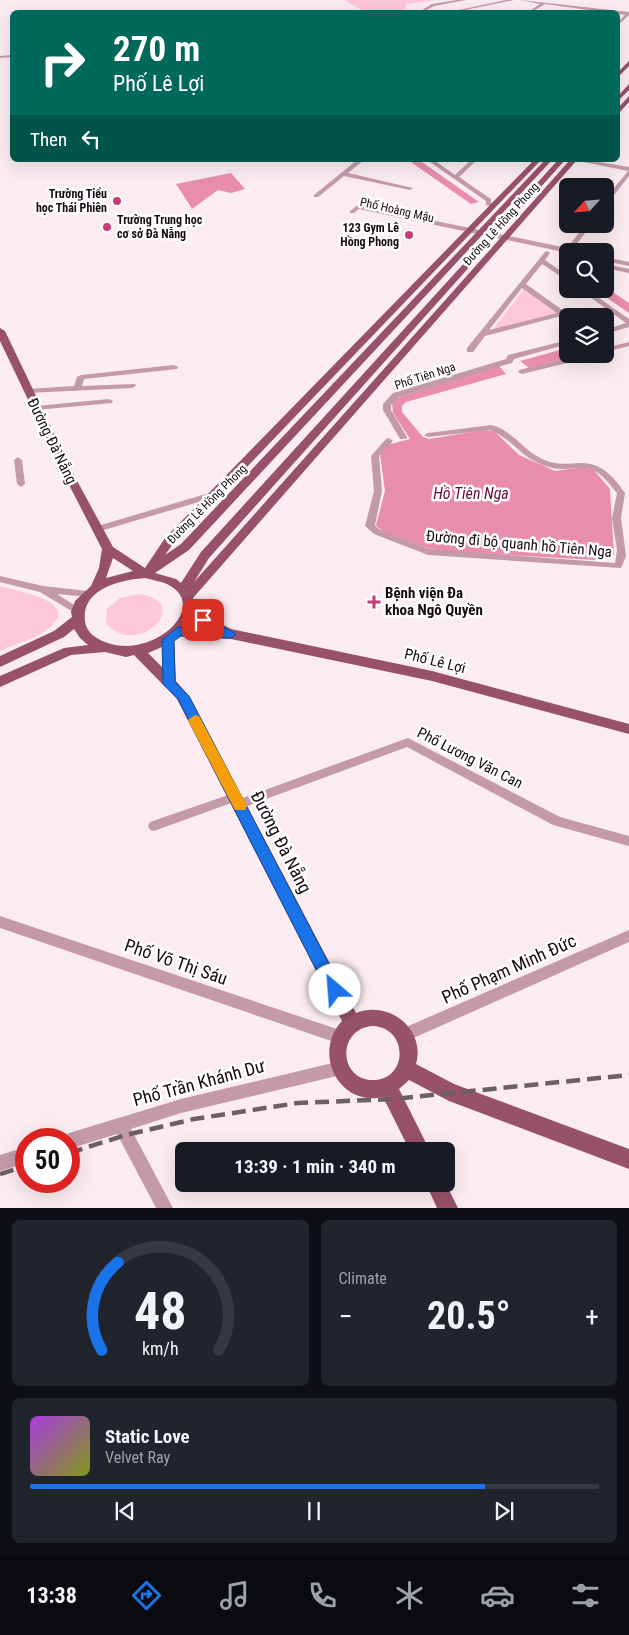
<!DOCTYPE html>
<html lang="en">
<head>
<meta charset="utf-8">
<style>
	:root { --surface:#171b24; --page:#20242c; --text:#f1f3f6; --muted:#9ea1a6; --line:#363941; --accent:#1a73e8 }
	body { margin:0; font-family:"Roboto Condensed",sans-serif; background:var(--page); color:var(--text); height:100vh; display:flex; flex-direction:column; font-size:19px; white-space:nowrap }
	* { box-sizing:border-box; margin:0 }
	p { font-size:16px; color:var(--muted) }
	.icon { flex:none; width:28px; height:28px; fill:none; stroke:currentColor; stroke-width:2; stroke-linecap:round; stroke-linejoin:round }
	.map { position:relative; height:1208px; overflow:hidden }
	.side { display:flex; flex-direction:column; gap:12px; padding:12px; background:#0d0f14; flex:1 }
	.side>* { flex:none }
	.banner { position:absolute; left:10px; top:10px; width:610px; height:152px; border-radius:8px; box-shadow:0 5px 20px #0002; background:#00695c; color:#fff; overflow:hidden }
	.needle { width:32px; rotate:244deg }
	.controls { position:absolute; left:559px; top:178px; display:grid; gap:10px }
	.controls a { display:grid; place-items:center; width:55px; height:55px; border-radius:8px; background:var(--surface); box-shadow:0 5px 20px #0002; font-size:25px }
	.speed { position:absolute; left:15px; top:1128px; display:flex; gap:10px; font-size:25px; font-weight:700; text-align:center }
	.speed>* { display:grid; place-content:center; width:65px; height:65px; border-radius:50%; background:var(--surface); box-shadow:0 5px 20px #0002; line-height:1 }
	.speed .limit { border:8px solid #d22; background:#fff; color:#111 }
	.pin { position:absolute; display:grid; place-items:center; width:42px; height:42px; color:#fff; margin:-21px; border-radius:10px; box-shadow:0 2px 8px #0006 }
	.me { position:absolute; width:55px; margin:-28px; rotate:333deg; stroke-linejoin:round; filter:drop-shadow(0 0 4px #0008) }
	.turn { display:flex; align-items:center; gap:18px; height:105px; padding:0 20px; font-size:22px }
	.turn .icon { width:65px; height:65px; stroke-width:2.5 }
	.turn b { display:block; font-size:35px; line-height:42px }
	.then { display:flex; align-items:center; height:48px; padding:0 20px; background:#0003; gap:10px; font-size:19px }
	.big { font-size:38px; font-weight:700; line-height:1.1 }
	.side .tile { flex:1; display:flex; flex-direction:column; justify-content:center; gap:8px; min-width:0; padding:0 18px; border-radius:8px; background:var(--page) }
	.side .dial { align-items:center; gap:0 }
	.dial svg { height:130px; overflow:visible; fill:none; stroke:var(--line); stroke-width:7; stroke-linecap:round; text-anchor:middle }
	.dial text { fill:var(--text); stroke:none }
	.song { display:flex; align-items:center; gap:15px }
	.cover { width:60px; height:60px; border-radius:8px; background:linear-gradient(135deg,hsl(280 70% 55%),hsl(70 70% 35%)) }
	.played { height:5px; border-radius:2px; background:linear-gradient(90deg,var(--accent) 80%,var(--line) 80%) }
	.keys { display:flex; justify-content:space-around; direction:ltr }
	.heat { display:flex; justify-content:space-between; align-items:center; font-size:28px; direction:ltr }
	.side .tiles { flex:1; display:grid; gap:12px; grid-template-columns:1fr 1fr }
	.tile:last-child { grid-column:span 2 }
	.trip { position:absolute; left:175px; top:1142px; width:280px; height:50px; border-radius:8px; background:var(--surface); box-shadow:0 5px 20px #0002; font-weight:700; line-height:50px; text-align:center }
	.tabs { display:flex; height:80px; justify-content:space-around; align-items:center; background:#090b0e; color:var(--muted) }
	.tabs .icon { width:35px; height:35px }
	.tabs .selected { color:var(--accent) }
	.tabs b { font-size:22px; color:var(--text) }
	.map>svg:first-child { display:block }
</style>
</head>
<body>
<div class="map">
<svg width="629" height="1208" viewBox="0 0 629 1208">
	<rect width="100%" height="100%" fill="#fbecf1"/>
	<path fill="#ffc8d9" d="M344,0H438L406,4L404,12H358L360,9Z
		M524,289L557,313L493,329Z
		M0,586C15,590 83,602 49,628C36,639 15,644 0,651Z
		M139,594C197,603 135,660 106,623L107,609L120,598Z"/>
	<path fill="#e98dae" d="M408,160H419L479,202L471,204Z
		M231,173L245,189L231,193L218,190L192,209L176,184Z
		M605,287L629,303V313L594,289Z
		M567,348L568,354H584L529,368L520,361Z
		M499,366L506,374L406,402L402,406V412L423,437L429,439L483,430L494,431L519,455L555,471L583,467L594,470L610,489L614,555L596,560L441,551L426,548L382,531L376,525L385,491L380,454L387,445L410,439L393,413L392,402L399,397Z"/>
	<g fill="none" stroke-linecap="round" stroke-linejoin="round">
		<path fill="#c49aa8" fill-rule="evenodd" d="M457,0H466L434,6L423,12H419L432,4Z
			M506,0H514L455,12H449Z
			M520,0L629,12V15L618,25V22L625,15L545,4L532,12H528L540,4Z
			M12,55V57L0,58V56Z
			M357,160H364L348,173L413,188L410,190L344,176L318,197H314V195Z
			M427,160H434L455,175L471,160H477L459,177L491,199V203L494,205V207L486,205V201Z
			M574,160H587L629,167V176L607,204L605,205V199L628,171Z
			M358,205L567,248L586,224H592L572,250L573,251H568V253L359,209L354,213H350V211Z
			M547,251L550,253L545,260L568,276V281L542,264L526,284L568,314V318L561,316L485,336L473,352H467V348L545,252ZM522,288L557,313L489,330Z
			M605,257L629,262V266L605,261Z
			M605,264L629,269V273L605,268Z
			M579,289H586L629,319V327L605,334V330L626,323Z
			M568,340V344L514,359L512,363L399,397L391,405V410L407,437L406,439H400L383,410V404L393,393L506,359L508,355Z
			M629,342V346L605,352V348Z
			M585,354H597L596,356L522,374L518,372L519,370Z
			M174,365L178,367L177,369L84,379L82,386L135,384L136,386L132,388L28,393L24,391L28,389L74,386L77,377L81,375Z
			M109,399L113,401L112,403L36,410L32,408L36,406Z
			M491,425C512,430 523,450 542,459C555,465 566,464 580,463C601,462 614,477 625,493L621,518L626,556L621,568L428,555L374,534L365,526L374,491L371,456L386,439L389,438L393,441L379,456L382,491L375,525L380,530L429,549L615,563L617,550L612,518L617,493C610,485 604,476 595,471C585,466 575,469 564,469C555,469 546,467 538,463C520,455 509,437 490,430L428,437L424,435L428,433Z
			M18,457L22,460L25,484L21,487L17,484L14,460Z
			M216,491L220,494L219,496L97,532L92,529L94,527Z
			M0,576L43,586L88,591L93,594L88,597L57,594L82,610L83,612L78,615L40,592L0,582Z
			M408,738L560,817L629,836V846L553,825L407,747L239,809L235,807L234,802L154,831L150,830L148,826L150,822L231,794L235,792L239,794L240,799Z
			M0,916L340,1030L345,1032L347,1037L345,1042L340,1044L0,928Z
			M629,930V942L409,1040L404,1042L399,1040L397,1035L399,1030Z
			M341,1061L346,1063L348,1068L346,1073L341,1075L181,1113L131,1129L173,1208H156L117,1134L69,1149V1139H62L64,1136L69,1133L181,1099Z
			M26,1147V1163L0,1171V1155Z"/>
		<path fill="#98516b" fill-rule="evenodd" d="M629,61V66L618,77V72Z
			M629,84V90L618,101V96Z
			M629,96V102L620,112L618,113V108Z
			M534,160H541L173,544L165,555L181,544L545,160H552L189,550L155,573L176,579L181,583L201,552L558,160H565L209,558L194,582L570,160H577L193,598L195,610L231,629L432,671L629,724V734L432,681L231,639L178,636L174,640L176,681L189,696L356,1013C389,1000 426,1029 416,1064L454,1084L629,1149V1169L449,1101L409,1080L399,1089L430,1151H410L383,1097C339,1107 312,1053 342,1021L177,699L134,655L126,657L105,652L71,655L0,687V676L64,648L88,645L80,638L74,629L64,637L0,667V656L54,631L72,617L71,612L75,601L91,586L99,568L102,549L65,477L0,341V328L5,331L75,477L113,547L145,568L165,538ZM113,558L133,571L106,578ZM145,578C152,580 160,581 167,584C212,606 152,661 105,642C95,638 86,632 85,621C81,589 120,580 145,578ZM191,619L210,629L187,628ZM162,647V667L148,653ZM373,1026C409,1028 408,1080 373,1080C338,1080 337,1028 373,1026Z
			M426,1184H446L458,1208H437Z"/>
		<path stroke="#6c5f63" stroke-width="4.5" stroke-dasharray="14 7" stroke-linecap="butt" d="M69,1153L126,1135L194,1119L298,1103L393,1099L629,1075
			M0,1174L26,1166"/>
	</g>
	<path fill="#1a73e8" stroke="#114b97" d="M203,615L236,634L231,638L181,636L174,641L175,682L189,696L340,985L343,990L340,995L335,998L329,995L178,699L163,684L162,640L178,627L211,629L197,620Z"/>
	<path fill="#f59e0b" d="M195,715L199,716L245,802L247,806L245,810H235L188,720Z"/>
	<g fill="#c53d79" stroke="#fefefe" stroke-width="2">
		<circle cx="117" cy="201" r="5"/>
		<circle cx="107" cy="227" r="5"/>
		<circle cx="409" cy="235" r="5"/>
		<path d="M371.5 594.5h5v5h5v5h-5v5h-5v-5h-5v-5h5z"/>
	</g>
	<g text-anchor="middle" stroke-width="5" stroke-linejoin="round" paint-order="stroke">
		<g font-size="12" font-weight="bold" fill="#170b0f" stroke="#fefefe" text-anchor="end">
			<text x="107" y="198">Trường Tiểu<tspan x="107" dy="14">học Thái Phiên</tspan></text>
			<text x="117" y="224" text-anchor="start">Trường Trung học<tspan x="117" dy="14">cơ sở Đà Nẵng</tspan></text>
			<text x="399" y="232">123 Gym Lê<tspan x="399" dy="14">Hồng Phong</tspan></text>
		</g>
		<g font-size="12" fill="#170b0f" stroke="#fefefe">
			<text transform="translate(397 210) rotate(13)" y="4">Phố Hoàng Mậu</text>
			<text transform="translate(501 224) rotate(-48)" y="4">Đường Lê Hồng Phong</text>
			<text transform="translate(425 376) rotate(-18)" y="4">Phố Tiên Nga</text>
			<text transform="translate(207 504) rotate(-45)" y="4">Đường Lê Hồng Phong</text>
		</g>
		<g font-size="15" fill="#170b0f" stroke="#fefefe">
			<text transform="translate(52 441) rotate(64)" y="5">Đường Đà Nẵng</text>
			<text transform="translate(519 544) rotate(5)" y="5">Đường đi bộ quanh hồ Tiên Nga</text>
			<text transform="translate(435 661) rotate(14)" y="5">Phố Lê Lợi</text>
			<text transform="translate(470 758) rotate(27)" y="5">Phố Lương Văn Can</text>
		</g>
		<g font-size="15" font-weight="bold" fill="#170b0f" stroke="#fefefe" text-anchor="start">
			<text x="385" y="598">Bệnh viện Đa<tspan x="385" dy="17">khoa Ngô Quyền</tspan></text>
		</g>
		<g font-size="16" font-style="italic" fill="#600f36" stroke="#fefefe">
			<text x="471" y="499">Hồ Tiên Nga</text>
		</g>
		<g font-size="18" fill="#170b0f" stroke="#fefefe">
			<text transform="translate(281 842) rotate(63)" y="6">Đường Đà Nẵng</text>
			<text transform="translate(176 962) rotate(19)" y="6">Phố Võ Thị Sáu</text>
			<text transform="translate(509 969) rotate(-24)" y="6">Phố Phạm Minh Đức</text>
			<text transform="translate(199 1083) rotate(-15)" y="6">Phố Trần Khánh Dư</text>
		</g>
	</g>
</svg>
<div class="controls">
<a><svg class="needle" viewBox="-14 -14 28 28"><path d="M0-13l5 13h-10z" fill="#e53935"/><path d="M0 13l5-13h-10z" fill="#9ea1a6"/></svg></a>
<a><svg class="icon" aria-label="search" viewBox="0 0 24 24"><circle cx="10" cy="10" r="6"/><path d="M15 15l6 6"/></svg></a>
<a><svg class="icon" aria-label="layers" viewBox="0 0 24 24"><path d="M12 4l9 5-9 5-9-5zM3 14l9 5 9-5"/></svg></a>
</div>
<div class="speed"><div class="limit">50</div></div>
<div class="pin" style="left:203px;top:620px;background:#d93025"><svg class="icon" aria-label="arrive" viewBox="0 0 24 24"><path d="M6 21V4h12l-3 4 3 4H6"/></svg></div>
<svg class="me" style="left:335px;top:990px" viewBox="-20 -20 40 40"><circle r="19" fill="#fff"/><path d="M0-13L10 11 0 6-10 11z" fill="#1a73e8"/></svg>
<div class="trip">13:39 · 1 min · 340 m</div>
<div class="banner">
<div class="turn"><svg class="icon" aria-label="right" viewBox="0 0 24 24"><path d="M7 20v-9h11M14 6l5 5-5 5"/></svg><div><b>270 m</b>Phố Lê Lợi</div></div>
<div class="then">Then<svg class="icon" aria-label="left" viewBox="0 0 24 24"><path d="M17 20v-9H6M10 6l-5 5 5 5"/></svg></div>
</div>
</div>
<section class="side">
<div class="tiles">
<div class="tile dial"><svg viewBox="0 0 100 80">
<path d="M14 69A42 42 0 1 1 86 69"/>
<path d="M14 69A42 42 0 0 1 24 15" stroke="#1a73e8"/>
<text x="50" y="56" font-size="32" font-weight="700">48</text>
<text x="50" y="72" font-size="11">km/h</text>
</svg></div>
<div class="tile"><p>Climate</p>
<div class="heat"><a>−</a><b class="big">20.5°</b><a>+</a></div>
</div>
<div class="tile">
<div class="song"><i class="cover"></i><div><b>Static Love</b><p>Velvet Ray</p></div></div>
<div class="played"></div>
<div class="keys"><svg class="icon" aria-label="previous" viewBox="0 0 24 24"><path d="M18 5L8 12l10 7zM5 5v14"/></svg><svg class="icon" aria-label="pause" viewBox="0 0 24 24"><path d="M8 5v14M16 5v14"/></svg><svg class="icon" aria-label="next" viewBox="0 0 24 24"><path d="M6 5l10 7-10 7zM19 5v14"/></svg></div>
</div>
</div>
</section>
<nav class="tabs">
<b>13:38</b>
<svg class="icon selected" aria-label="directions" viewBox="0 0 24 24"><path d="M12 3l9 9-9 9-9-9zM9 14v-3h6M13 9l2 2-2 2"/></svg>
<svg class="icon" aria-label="music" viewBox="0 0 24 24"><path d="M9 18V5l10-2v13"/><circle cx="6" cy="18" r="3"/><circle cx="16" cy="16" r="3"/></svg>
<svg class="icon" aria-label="phone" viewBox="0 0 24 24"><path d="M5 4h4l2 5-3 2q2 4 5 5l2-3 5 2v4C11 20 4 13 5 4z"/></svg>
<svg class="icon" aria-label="climate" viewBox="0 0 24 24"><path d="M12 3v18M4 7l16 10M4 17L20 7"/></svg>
<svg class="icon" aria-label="car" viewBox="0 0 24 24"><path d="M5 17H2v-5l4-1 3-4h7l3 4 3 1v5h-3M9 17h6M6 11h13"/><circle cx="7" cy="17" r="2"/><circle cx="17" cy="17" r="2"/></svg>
<svg class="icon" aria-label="filters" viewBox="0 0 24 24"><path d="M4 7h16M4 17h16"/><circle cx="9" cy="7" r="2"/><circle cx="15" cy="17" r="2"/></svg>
</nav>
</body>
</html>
